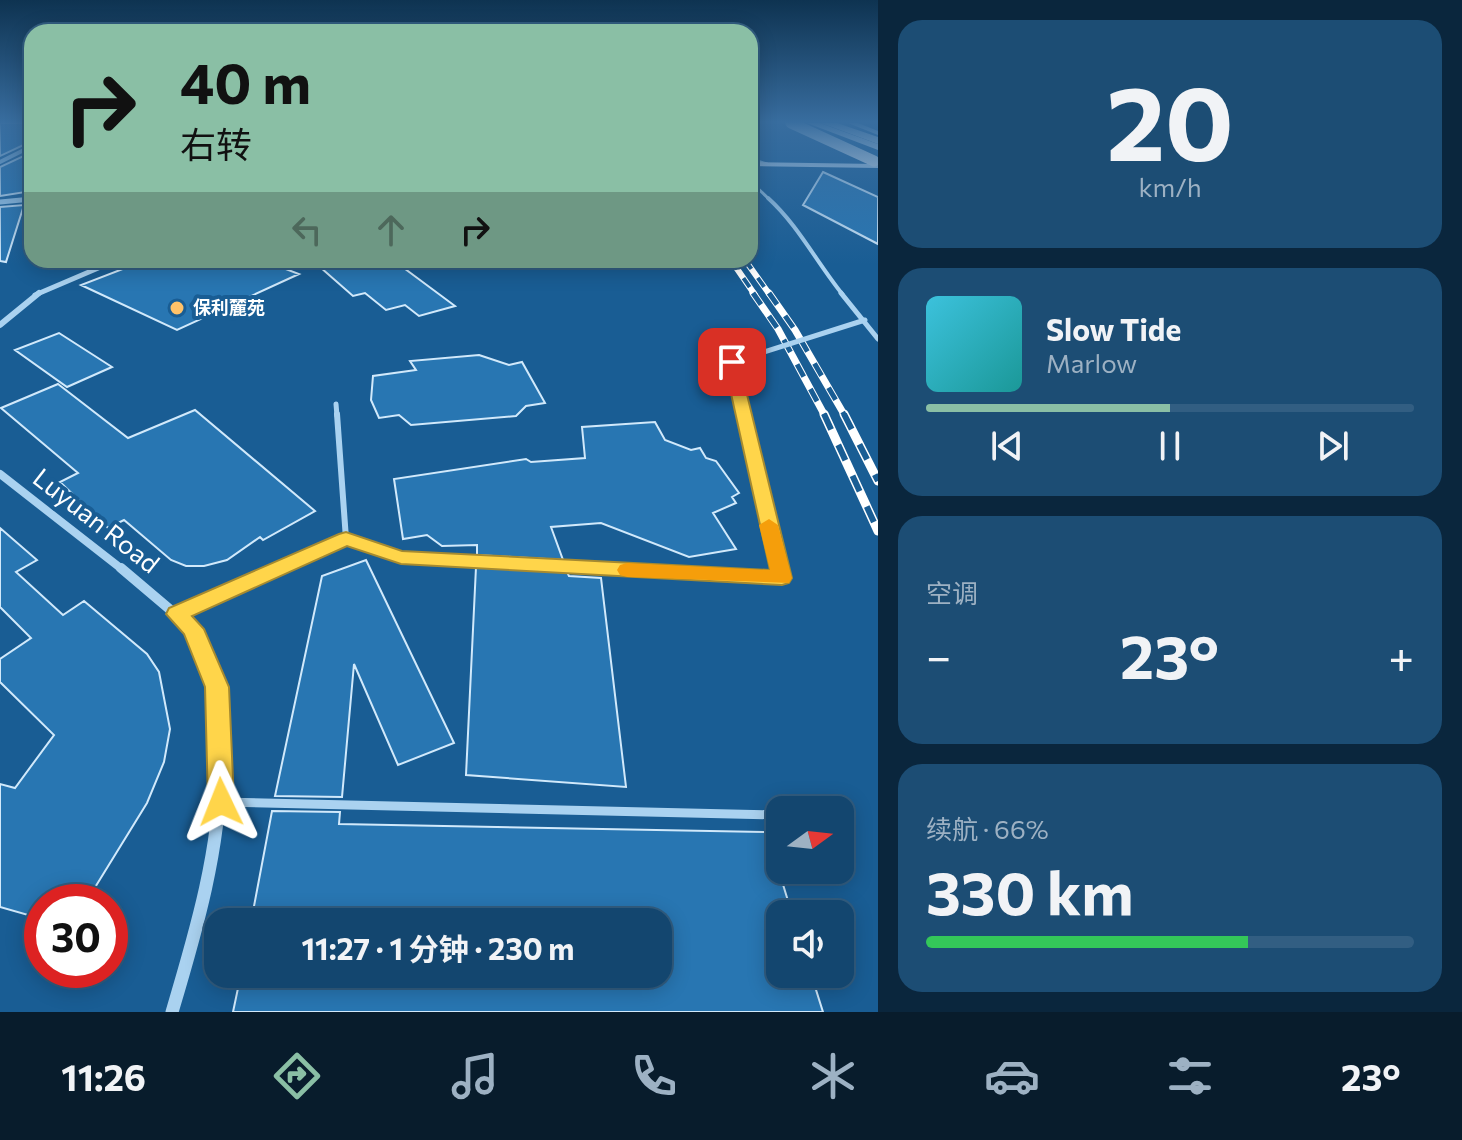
<!DOCTYPE html>
<html lang="zh">
<head>
<meta charset="utf-8">
<style>
	:root { --surface:#13466f; --page:#1c4d74; --text:#f1f3f6; --muted:#9db1c3; --line:#325e82; --accent:#8abfa5 }
	body { margin:0; font-family:Commissioner,"Noto Sans SC",sans-serif; background:var(--page); color:var(--text); height:100vh; display:flex; flex-direction:column; font-size:30px; white-space:nowrap }
	* { box-sizing:border-box; margin:0 }
	p { font-size:26px; color:var(--muted) }
	.icon { flex:none; width:44px; height:44px; fill:none; stroke:currentColor; stroke-width:2; stroke-linecap:round; stroke-linejoin:round }
	.map { position:relative; flex:1; overflow:hidden }
	.details { display:flex; flex-direction:column; gap:20px; padding:20px; background:#0a263d; width:584px }
	.details>* { flex:none }
	.guide { position:absolute; left:24px; top:24px; width:734px; height:244px; border-radius:24px; box-shadow:0 4px 20px #0003,0 0 0 2px var(--line); background:#8abfa5; color:#111; overflow:hidden }
	.needle { width:52px; rotate:75deg }
	.tools { position:absolute; left:766px; top:796px; display:grid; gap:16px }
	.tools a { display:grid; place-items:center; width:88px; height:88px; border-radius:16px; background:var(--surface); box-shadow:0 4px 20px #0003,0 0 0 2px var(--line); font-size:40px }
	.speed { position:absolute; left:24px; top:884px; display:flex; gap:16px; font-size:40px; font-weight:700; text-align:center }
	.speed>* { display:grid; place-content:center; width:104px; height:104px; border-radius:50%; background:var(--surface); box-shadow:0 4px 20px #0003,0 0 0 2px var(--line); line-height:1 }
	.speed .limit { border:12px solid #d22; background:#fff; color:#111 }
	.pin { position:absolute; display:grid; place-items:center; width:68px; height:68px; color:#fff; margin:-34px; border-radius:16px; box-shadow:0 4px 12px #0006 }
	.me { position:absolute; width:88px; margin:-44px; rotate:358deg; stroke-linejoin:round; filter:drop-shadow(0 0 6px #0008) }
	.turn { display:flex; align-items:center; gap:28px; height:168px; padding:0 24px; font-size:36px }
	.turn .icon { width:104px; height:104px; stroke-width:2.5 }
	.turn b { display:block; font-size:56px; line-height:68px }
	.lanes { display:flex; align-items:center; height:76px; padding:0 24px; background:#0003; justify-content:center; gap:40px; direction:ltr }
	.lanes .off { opacity:.35 }
	.big { font-size:60px; font-weight:700; line-height:1.1 }
	.details .card { flex:1; display:flex; flex-direction:column; justify-content:center; gap:12px; min-width:0; padding:0 28px; border-radius:24px; background:var(--page) }
	.details .dial { align-items:center; gap:0 }
	.dial b { font-size:104px; line-height:1 }
	.song { display:flex; align-items:center; gap:24px }
	.cover { width:96px; height:96px; border-radius:12px; background:linear-gradient(135deg,hsl(190 70% 55%),hsl(180 70% 35%)) }
	.played { height:8px; border-radius:4px; background:linear-gradient(90deg,var(--accent) 50%,var(--line) 50%) }
	.keys { display:flex; justify-content:space-around; direction:ltr }
	.heat { display:flex; justify-content:space-between; align-items:center; font-size:44px; direction:ltr }
	.charge { height:12px; border-radius:6px; background:linear-gradient(90deg,#34c759 66%,var(--line) 0) }
	.trip { position:absolute; left:204px; top:908px; width:468px; height:80px; border-radius:24px; background:var(--surface); box-shadow:0 4px 20px #0003,0 0 0 2px var(--line); font-weight:700; line-height:80px; text-align:center }
	.dock { display:flex; height:128px; justify-content:space-around; align-items:center; background:#081c2c; color:var(--muted) }
	.dock .icon { width:56px; height:56px }
	.dock .on { color:var(--accent) }
	.dock b { font-size:36px; color:var(--text) }
	main { display:flex; flex:1; min-height:0 }
	.map>svg:first-child { display:block }
</style>
</head>
<body>
<main>
<div class="map">
<svg width="878" height="1012" viewBox="0 0 878 1012">
	<rect width="100%" height="100%" fill="#195d94"/>
	<path fill="#2876b2" stroke="#d1e9fb" stroke-width="2" d="M0,123H32V141L0,156Z
		M32,152V191L0,196V167Z
		M823,172L878,197V244L803,205Z
		M24,205L6,262L0,261V207Z
		M146,260H262L299,274L177,330L81,285Z
		M312,260H393L455,306L419,316L405,305L386,310L365,293L353,296Z
		M59,333L112,367L67,387L15,350Z
		M479,355L509,365L522,362L545,403L526,406L516,416L411,425L399,415L379,418L371,400L373,376L416,370L410,361Z
		M58,384L128,438L195,410L315,511L263,540L260,537L227,560L204,566H186L171,560L124,520L108,528L60,482L78,473L1,408Z
		M655,422L665,440L691,450L700,448L706,458L716,461L739,493L732,497L736,503L713,513L736,549L689,557L601,523L551,527L563,560L477,555V545L442,546L427,535L403,539L394,479L526,459L531,462L585,458L582,427Z
		M0,528L37,560L16,572L63,615L84,601L147,654L159,672L170,729L164,762L147,803L86,902H42V919L0,907V784L15,788L54,735L0,682V659L31,638L0,607Z
		M366,560L454,743L398,765L354,664L342,797L275,796L322,576Z
		M476,567L567,572L569,576L601,578L626,787L466,775Z
		M272,811L340,812L339,824L767,832L792,914H780V974H811L823,1012H233L241,974H658V922H251Z"/>
	<g fill="none" stroke-linecap="round" stroke-linejoin="round">
		<path stroke="#aad2f0" stroke-width="3" d="M750,159L767,164
			M750,181L770,200"/>
		<path stroke="#aad2f0" stroke-width="4" d="M768,198C798,225 817,263 843,295"/>
		<path stroke="#aad2f0" stroke-width="5" d="M841,293L878,339
			M732,362L745,416
			M336,404L337,416"/>
		<path stroke="#aad2f0" stroke-width="6" d="M337,414L346,539
			M744,414L780,570
			M277,570L346,539L401,557L633,570"/>
		<path stroke="#aad2f0" stroke-width="7" d="M597,568L782,578L780,568
			M177,614L281,568"/>
		<path stroke="#aad2f0" stroke-width="9" d="M221,802L780,815"/>
		<path stroke="#aad2f0" stroke-width="4" d="M0,162L32,146
			M26,200L32,199"/>
		<path stroke="#aad2f0" stroke-width="5" d="M0,202L32,199
			M35,295L117,260"/>
		<path stroke="#aad2f0" stroke-width="6" d="M0,325L39,293"/>
		<path stroke="#aad2f0" stroke-width="8" d="M0,474L123,570"/>
		<path stroke="#aad2f0" stroke-width="10" d="M121,568L193,629L217,687L220,765"/>
		<path stroke="#aad2f0" stroke-width="13" d="M172,1012C195,935 222,844 220,763"/>
		<path fill="#d8ebfb" fill-rule="evenodd" d="M848,123H858L878,131V135Z
			M750,162L878,164V168L750,166Z"/>
		<path fill="#f3f9ff" fill-rule="evenodd" d="M807,123H820L878,144V150Z"/>
		<path fill="#fff" fill-rule="evenodd" d="M821,123H837L878,137V144Z"/>
		<defs>
			<path id="rail-far2" d="M731,260L755,295
				M745,260L770,295"/>
			<path id="rail-far1" d="M753,293L778,329L825,416
				M769,293L795,330L845,416"/>
			<path id="rail" d="M824,414L878,531
				M844,414L878,481"/>
		</defs>
		<use href="#rail-far2" stroke="#fff" stroke-width="6"/>
		<use href="#rail-far1" stroke="#fff" stroke-width="7"/>
		<use href="#rail" stroke="#fff" stroke-width="9"/>
		<use href="#rail-far2" stroke="#195d94" stroke-width="4" stroke-dasharray="11" stroke-linecap="butt"/>
		<use href="#rail-far1" stroke="#195d94" stroke-width="5" stroke-dasharray="14" stroke-linecap="butt"/>
		<use href="#rail" stroke="#195d94" stroke-width="6" stroke-dasharray="17" stroke-linecap="butt"/>
		<path stroke="#aad2f0" stroke-width="5" d="M732,362L865,320"/>
		<path stroke="#fff" stroke-width="11" d="M791,123L874,161"/>
	</g>
	<linearGradient id="sky" x2="0" y2="1"><stop stop-color="#0e3351"/><stop offset="0.46" stop-color="#386d9f"/><stop offset="1" stop-color="#386d9f" stop-opacity="0"/></linearGradient>
	<rect width="878" height="265" fill="url(#sky)"/>
	<path fill="#ffd54a" stroke="#a68a30" stroke-width="2" d="M732,357L739,362L792,578L789,583L782,585L401,564L347,546L192,616L204,629L229,687L234,802L230,811L221,815L212,811L208,802L205,687L184,634L166,614L169,608L339,534L346,532L402,551L770,570L724,362Z"/>
	<path fill="#f59e0b" d="M769,519L778,525L792,578L789,583L627,577L620,575L617,570L620,565L627,563L770,570L759,525Z"/>
	<circle fill="#ffc269" stroke="#195d94" stroke-width="3" cx="177" cy="308" r="8"/>
	<g text-anchor="middle" stroke-width="8" stroke-linejoin="round" paint-order="stroke">
		<g font-size="18" font-weight="bold" fill="#fff" stroke="#195d94" text-anchor="start">
			<text x="193" y="314">保利麓苑</text>
		</g>
		<g font-size="26" fill="#fff" stroke="#195d94">
			<text transform="translate(96 521) rotate(38)" y="9">Luyuan Road</text>
		</g>
	</g>
</svg>
<div class="tools">
<a><svg class="needle" viewBox="-14 -14 28 28"><path d="M0-13l5 13h-10z" fill="#e53935"/><path d="M0 13l5-13h-10z" fill="#9db1c3"/></svg></a>
<a><svg class="icon" aria-label="sound" viewBox="0 0 24 24"><path d="M4 9h4l5-4v14l-5-4H4zM17 9q2 3 0 6"/></svg></a>
</div>
<div class="speed"><div class="limit">30</div></div>
<div class="pin" style="left:732px;top:362px;background:#d93025"><svg class="icon" aria-label="arrive" viewBox="0 0 24 24"><path d="M6 21V4h12l-3 4 3 4H6"/></svg></div>
<svg class="me" style="left:221px;top:802px" viewBox="-20 -20 40 40"><path d="M0-17L14 15 0 8-14 15z" fill="#ffd54a" stroke="#fff" stroke-width="4"/></svg>
<div class="trip">11:27 · 1 分钟 · 230 m</div>
<div class="guide">
<div class="turn"><svg class="icon" aria-label="right" viewBox="0 0 24 24"><path d="M7 20v-9h11M14 6l5 5-5 5"/></svg><div><b>40 m</b>右转</div></div>
<div class="lanes"><svg class="icon off" aria-label="left" viewBox="0 0 24 24"><path d="M17 20v-9H6M10 6l-5 5 5 5"/></svg><svg class="icon off" aria-label="ahead" viewBox="0 0 24 24"><path d="M12 20V5M6 11l6-6 6 6"/></svg><svg class="icon" aria-label="right" viewBox="0 0 24 24"><path d="M7 20v-9h11M14 6l5 5-5 5"/></svg></div>
</div>
</div>
<section class="details">
<div class="card dial"><b>20</b><p>km/h</p></div>
<div class="card">
<div class="song"><i class="cover"></i><div><b>Slow Tide</b><p>Marlow</p></div></div>
<div class="played"></div>
<div class="keys"><svg class="icon" aria-label="previous" viewBox="0 0 24 24"><path d="M18 5L8 12l10 7zM5 5v14"/></svg><svg class="icon" aria-label="pause" viewBox="0 0 24 24"><path d="M8 5v14M16 5v14"/></svg><svg class="icon" aria-label="next" viewBox="0 0 24 24"><path d="M6 5l10 7-10 7zM19 5v14"/></svg></div>
</div>
<div class="card"><p>空调</p>
<div class="heat"><a>−</a><b class="big">23°</b><a>+</a></div>
</div>
<div class="card"><p>续航 · 66%</p><b class="big">330 km</b><div class="charge"></div></div>
</section>
</main>
<nav class="dock">
<b>11:26</b>
<svg class="icon on" aria-label="directions" viewBox="0 0 24 24"><path d="M12 3l9 9-9 9-9-9zM9 14v-3h6M13 9l2 2-2 2"/></svg>
<svg class="icon" aria-label="music" viewBox="0 0 24 24"><path d="M9 18V5l10-2v13"/><circle cx="6" cy="18" r="3"/><circle cx="16" cy="16" r="3"/></svg>
<svg class="icon" aria-label="phone" viewBox="0 0 24 24"><path d="M5 4h4l2 5-3 2q2 4 5 5l2-3 5 2v4C11 20 4 13 5 4z"/></svg>
<svg class="icon" aria-label="climate" viewBox="0 0 24 24"><path d="M12 3v18M4 7l16 10M4 17L20 7"/></svg>
<svg class="icon" aria-label="car" viewBox="0 0 24 24"><path d="M5 17H2v-5l4-1 3-4h7l3 4 3 1v5h-3M9 17h6M6 11h13"/><circle cx="7" cy="17" r="2"/><circle cx="17" cy="17" r="2"/></svg>
<svg class="icon" aria-label="filters" viewBox="0 0 24 24"><path d="M4 7h16M4 17h16"/><circle cx="9" cy="7" r="2"/><circle cx="15" cy="17" r="2"/></svg>
<b>23°</b>
</nav>
</body>
</html>
